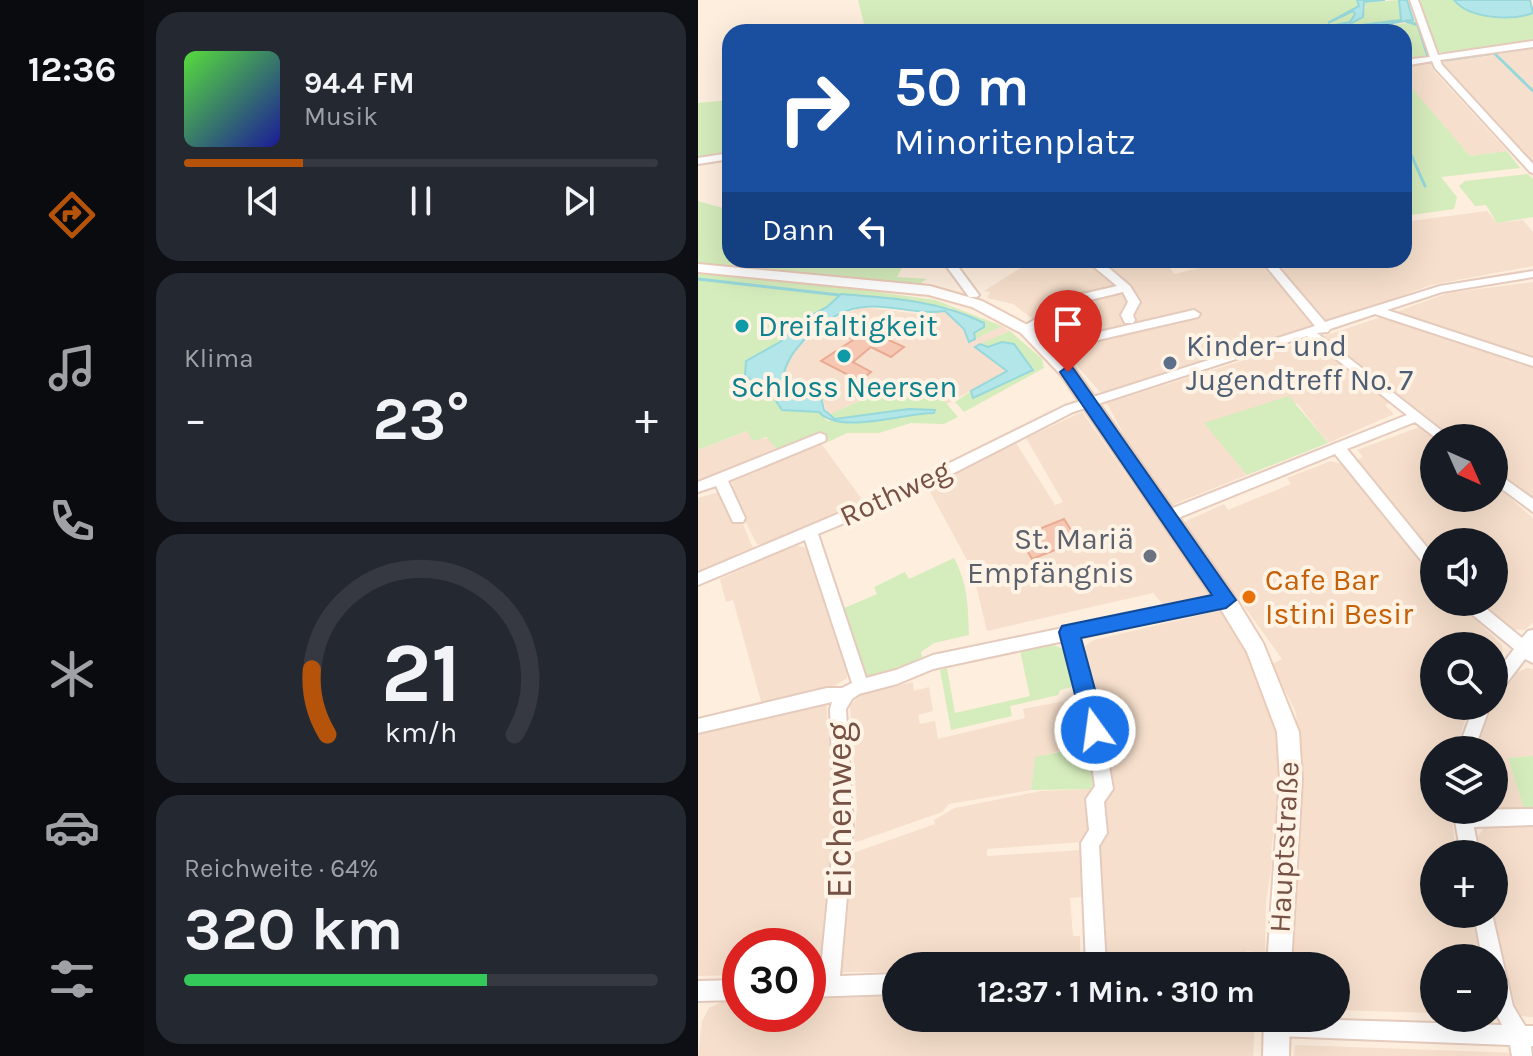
<!DOCTYPE html>
<html lang="de">
<head>
<meta charset="utf-8">
<style>
	:root { --surface:#171b24; --page:#242831; --text:#f1f3f6; --muted:#9ea1a6; --line:#363941; --accent:#b45309 }
	body { margin:0; font-family:Karla,sans-serif; background:var(--page); color:var(--text); height:100vh; display:flex; flex-direction:column; font-size:30px; white-space:nowrap }
	* { box-sizing:border-box; margin:0 }
	p { font-size:26px; color:var(--muted) }
	.icon { flex:none; width:44px; height:44px; fill:none; stroke:currentColor; stroke-width:2; stroke-linecap:round; stroke-linejoin:round }
	.map { position:relative; flex:1; overflow:hidden }
	.sheet { display:flex; flex-direction:column; gap:12px; padding:12px; background:#0d0f14; width:554px }
	.sheet>* { flex:none }
	.banner { position:absolute; left:24px; top:24px; width:690px; height:244px; border-radius:24px; box-shadow:0 8px 32px #0002; background:#1a4fa0; color:#fff; overflow:hidden }
	.needle { width:52px; rotate:135deg }
	.buttons { position:absolute; left:722px; top:424px; display:grid; gap:16px }
	.buttons a { display:grid; place-items:center; width:88px; height:88px; border-radius:50%; background:var(--surface); box-shadow:0 8px 32px #0002; font-size:40px }
	.speed { position:absolute; left:24px; top:928px; display:flex; gap:16px; font-size:40px; font-weight:700; text-align:center }
	.speed>* { display:grid; place-content:center; width:104px; height:104px; border-radius:50%; background:var(--surface); box-shadow:0 8px 32px #0002; line-height:1 }
	.speed .limit { border:12px solid #d22; background:#fff; color:#111 }
	.pin { position:absolute; display:grid; place-items:center; width:68px; height:68px; color:#fff; margin:-82px -34px; border-radius:50% 50% 50% 0; rotate:-45deg; box-shadow:0 0 8px #0007 }
	.pin .icon { rotate:45deg }
	.me { position:absolute; width:88px; margin:-44px; rotate:346deg; stroke-linejoin:round; filter:drop-shadow(0 0 6px #0008) }
	.turn { display:flex; align-items:center; gap:28px; height:168px; padding:0 40px; font-size:36px }
	.turn .icon { width:104px; height:104px; stroke-width:2.5 }
	.turn b { display:block; font-size:56px; line-height:68px }
	.then { display:flex; align-items:center; height:76px; padding:0 40px; background:#0003; gap:16px; font-size:30px }
	.big { font-size:60px; font-weight:700; line-height:1.1 }
	.sheet .widget { flex:1; display:flex; flex-direction:column; justify-content:center; gap:12px; min-width:0; padding:0 28px; border-radius:24px; background:var(--page) }
	.sheet .dial { align-items:center; gap:0 }
	.dial svg { height:208px; overflow:visible; fill:none; stroke:var(--line); stroke-width:7; stroke-linecap:round; text-anchor:middle }
	.dial text { fill:var(--text); stroke:none }
	.song { display:flex; align-items:center; gap:24px }
	.cover { width:96px; height:96px; border-radius:12px; background:linear-gradient(135deg,hsl(110 70% 55%),hsl(240 70% 35%)) }
	.played { height:8px; border-radius:4px; background:linear-gradient(90deg,var(--accent) 25%,var(--line) 25%) }
	.keys { display:flex; justify-content:space-around; direction:ltr }
	.heat { display:flex; justify-content:space-between; align-items:center; font-size:44px; direction:ltr }
	.charge { height:12px; border-radius:6px; background:linear-gradient(90deg,#34c759 64%,var(--line) 0) }
	.trip { position:absolute; left:184px; top:952px; width:468px; height:80px; border-radius:40px; background:var(--surface); box-shadow:0 8px 32px #0002; font-weight:700; line-height:80px; text-align:center }
	main { display:flex; flex:1; min-height:0 }
	.tab-bar { display:flex; flex-direction:column; width:144px; justify-content:space-around; align-items:center; background:#090b0e; color:var(--muted) }
	.tab-bar .icon { width:56px; height:56px }
	.tab-bar .current { color:var(--accent) }
	.tab-bar b { font-size:36px; color:var(--text) }
	.map>svg:first-child { display:block }
</style>
</head>
<body>
<main>
<nav class="tab-bar">
<b>12:36</b>
<svg class="icon current" aria-label="directions" viewBox="0 0 24 24"><path d="M12 3l9 9-9 9-9-9zM9 14v-3h6M13 9l2 2-2 2"/></svg>
<svg class="icon" aria-label="music" viewBox="0 0 24 24"><path d="M9 18V5l10-2v13"/><circle cx="6" cy="18" r="3"/><circle cx="16" cy="16" r="3"/></svg>
<svg class="icon" aria-label="phone" viewBox="0 0 24 24"><path d="M5 4h4l2 5-3 2q2 4 5 5l2-3 5 2v4C11 20 4 13 5 4z"/></svg>
<svg class="icon" aria-label="climate" viewBox="0 0 24 24"><path d="M12 3v18M4 7l16 10M4 17L20 7"/></svg>
<svg class="icon" aria-label="car" viewBox="0 0 24 24"><path d="M5 17H2v-5l4-1 3-4h7l3 4 3 1v5h-3M9 17h6M6 11h13"/><circle cx="7" cy="17" r="2"/><circle cx="17" cy="17" r="2"/></svg>
<svg class="icon" aria-label="filters" viewBox="0 0 24 24"><path d="M4 7h16M4 17h16"/><circle cx="9" cy="7" r="2"/><circle cx="15" cy="17" r="2"/></svg>
</nav>
<section class="sheet">
<div class="widget">
<div class="song"><i class="cover"></i><div><b>94.4 FM</b><p>Musik</p></div></div>
<div class="played"></div>
<div class="keys"><svg class="icon" aria-label="previous" viewBox="0 0 24 24"><path d="M18 5L8 12l10 7zM5 5v14"/></svg><svg class="icon" aria-label="pause" viewBox="0 0 24 24"><path d="M8 5v14M16 5v14"/></svg><svg class="icon" aria-label="next" viewBox="0 0 24 24"><path d="M6 5l10 7-10 7zM19 5v14"/></svg></div>
</div>
<div class="widget"><p>Klima</p>
<div class="heat"><a>−</a><b class="big">23°</b><a>+</a></div>
</div>
<div class="widget dial"><svg viewBox="0 0 100 80">
<path d="M14 69A42 42 0 1 1 86 69"/>
<path d="M14 69A42 42 0 0 1 8 44" stroke="#b45309"/>
<text x="50" y="56" font-size="32" font-weight="700">21</text>
<text x="50" y="72" font-size="11">km/h</text>
</svg></div>
<div class="widget"><p>Reichweite · 64%</p><b class="big">320 km</b><div class="charge"></div></div>
</section>
<div class="map">
<svg width="835" height="1056" viewBox="0 0 835 1056">
	<rect width="100%" height="100%" fill="#feeede"/>
	<path fill="#f6dfcc" d="M835,48V89L799,54Z
		M795,54L835,93V161L742,62Z
		M733,63L736,71L809,151L772,156L711,86H706V67Z
		M789,211L799,223L825,220L835,232V266L733,285L624,325L571,260H706V222Z
		M335,260H468L476,274L536,260H563L619,327L403,393L344,326L315,304L289,298L292,292L286,291Z
		M835,282V360L695,313L750,293Z
		M163,307L221,314L247,311L266,329L271,342L304,326L312,331L277,347L309,371L249,404L238,392L186,390L130,415L122,393L92,381L86,373L87,366L101,347L127,324Z
		M689,315L835,364V501L796,470V438H756L626,336Z
		M604,342L621,359L632,353L693,402L687,405L696,414L630,443L599,403L507,423L549,475L474,505L428,439L409,403Z
		M384,412L515,598L469,609L455,593L289,631L274,569L230,488L318,443L357,505L365,502L328,438Z
		M724,426L738,438L736,498H796V484L835,518V622L827,630L810,629L779,602H796V542H736V556L659,461L665,457L659,450Z
		M50,431L62,438L122,442L166,502L65,545L59,544L30,488L35,485L32,478L0,484V450Z
		M633,461L646,465L736,577V602H760L804,645L805,652L796,667V646H736V706H772L757,750H736V810H753L758,854H736V914H773L783,958H736V1013L638,1010V966H596L592,893L603,770L598,713L574,664L584,659L486,522L526,504L530,510L593,484L589,478Z
		M21,492L44,522L55,548L0,572V498Z
		M98,545L111,549L148,659L149,678L130,690L64,705L35,600L28,602L22,579Z
		M524,610L547,647L574,715L578,738L582,797L573,850L576,851L568,903L567,953L549,951L545,956L535,958L407,963L401,846L407,838L405,803L413,792L401,703L386,654L388,645L396,640Z
		M828,668L835,669V756L810,758L826,809L796,810V750H779L780,745L793,710L819,673Z
		M215,682L216,691L231,687L235,711L220,715L222,724L237,721L240,739L327,718L325,709L377,699L383,740L378,746L337,758L333,790L251,804L244,812L156,843L159,807L152,705L165,693Z
		M128,700L136,802L131,915L121,973L110,974V946H42V975L0,976V731Z
		M392,789L393,797L388,798L390,833L384,842L289,849V856L384,850L386,897L372,898L375,936H382V964L198,966V972H144L155,853L237,824L236,820L257,808L343,791Z
		M835,825V1017L820,1016L795,914L796,854H781L778,839L787,827Z
		M198,996V1018H557L555,1056H0L4,1021L11,1008L24,1002H42V1014H110V999Z
		M597,1045L819,1053V1056H596Z"/>
	<path fill="#d5ecbc" d="M160,0H659L662,6L652,22L604,32H168Z
		M701,0L703,20L641,28L655,24L668,7L665,3Z
		M709,0L732,58L706,62V32H635L710,23L715,18Z
		M722,0H756L761,6L835,13V41L748,54L739,51Z
		M711,85L772,156L809,151L822,168L743,177L759,197L756,209L706,216V154L709,153L706,146V86Z
		M32,100V155L0,159V103Z
		M830,174L835,179V217L799,223L788,205L777,206L761,186L767,181Z
		M0,201L32,210V260H200L213,264L205,266L199,277L229,279L221,284L0,264Z
		M0,273L98,281L237,300L304,326L277,339L276,333L286,327L285,323L252,308L142,294L129,307L103,321L82,342L48,361L47,376L70,389L84,410L122,412L129,421H180L237,410L211,409L137,419L130,415L186,390L239,392L260,417L246,424L213,423L181,433H149L130,442L123,434L80,450L68,437L55,441L49,431L0,450Z
		M312,331L344,359L346,368L266,412L257,402L273,391V395L335,370L316,344L304,342L290,348L282,344Z
		M591,396L630,443L549,475L506,423Z
		M256,558C270,584 270,608 271,635L236,643L223,652L224,657L206,667L172,677L166,674L144,609L179,594L176,587L207,572L211,579Z
		M354,644L367,650L378,686L362,690L360,695L312,706L314,716L253,730L242,670L249,668L257,713L332,696L322,651Z
		M396,745L401,777L392,789L333,790L337,757Z
		M835,756V809H826L810,758Z"/>
	<path fill="#b2e6e9" stroke="#97d8db" stroke-width="2" d="M659,0H687L666,2L665,17L647,27L703,20L701,0H709L715,20L635,32H604L652,22L657,14L655,11L630,23L661,6Z
		M756,0H832L835,13C814,21 771,19 756,0Z
		M143,294C192,298 241,300 286,323V327L276,333L277,339L271,342L266,329L247,311C216,315 194,304 166,307C136,309 93,344 86,373L92,381L122,393L126,410L137,419L211,409L237,410L236,413C206,413 141,435 121,412L84,410L70,389L47,376L48,361L82,342L103,321L129,307Z
		M304,342L316,344L335,370L275,398L273,391L309,371L277,347L282,344L290,347Z"/>
	<g fill="none" stroke-linecap="round" stroke-linejoin="round">
		<path stroke="#97d8db" stroke-width="3" d="M708,21L720,25L730,57
			M798,52L835,47
			M748,60L796,53L835,91
			M706,66L731,62
			M706,139L727,186
			M14,162L32,159
			M0,279L141,295"/>
	</g>
	<path fill="#f6c7b3" stroke="#eaab93" stroke-width="2" d="M165,328L206,347L193,357L173,347L155,362L173,372L162,381L123,361L155,340L152,338Z
		M366,519L380,541L334,559L321,537Z"/>
	<g fill="none" stroke-linecap="round" stroke-linejoin="round">
		<defs>
			<path id="street" d="M712,0H720L740,55L835,41V47L742,60L744,65L835,164V173L832,172L737,68L734,61L706,66V60L732,57Z
				M32,153V159L0,164V158Z
				M244,260H255L281,295L279,297H271Z
				M396,260H406L405,263L432,286L442,302L435,315L437,320L435,323H427L423,315L430,302L425,292L388,301L332,333H324V327L380,295L419,286L395,266L394,264Z
				M563,260H574L627,322L742,286L835,271V277L744,292L689,310L835,358V366L677,314L632,329L630,332L619,333L753,438H738L717,422L649,449L736,556V572L731,570L637,454L475,520H465L463,516L465,512L709,415L609,336L375,412L211,496L120,534L168,678L198,670L235,655L528,594L533,596L535,600L533,604L528,606L380,638L405,730L415,789L406,802L409,833L401,846L408,966H388L383,843L391,830L388,799L397,786L389,730L366,641L235,669L199,684L161,694L154,699L148,709L155,828L142,976L198,974V994L110,997V977H122L137,828L132,709L134,702L0,733V719L129,688H144L154,683L107,540L0,585V573L201,488L367,406L617,326Z
				M496,310L502,314L500,317L400,340L382,330L388,326L401,332Z
				M122,433L127,435L128,438L127,441L30,481L47,518L45,522H35L18,486L0,492V482Z
				M796,471L835,499V512L796,483Z
				M762,602H780L824,638L830,631L835,630V663L827,659L802,692L796,694V675L816,649L764,606Z
				M776,706H792L776,750H760Z
				M835,809V825L776,827L781,854H763L755,810Z
				M776,914H794L815,1006L827,1026H835V1046H833L834,1056H814L812,1045L579,1036L572,1033L569,1026L574,1018L804,1025L796,1009V958H784Z
				M42,980V1000L0,1001V981Z"/>
			<path id="secondary" d="M0,264L232,286L284,301L333,327L376,368L535,594L565,643L601,732L604,779L593,966H569L582,779L579,732L549,652L521,606L364,376L323,333L274,307L231,295L0,272Z
				M566,1018H592L591,1056H565Z"/>
		</defs>
		<use href="#street" stroke="#e5cbbd" stroke-width="4"/>
		<use href="#secondary" stroke="#eacbb9" stroke-width="4"/>
		<use href="#street" fill="#fff" fill-rule="evenodd"/>
		<use href="#secondary" fill="#fff" fill-rule="evenodd"/>
	</g>
	<path fill="#1a73e8" stroke="#114b97" stroke-width="2" d="M370,366L375,368L538,600L528,608L383,638L408,730L405,737L397,740L389,737L386,730L361,632L364,626L514,595L364,375L362,372Z"/>
	<g fill="#0f9aa8" stroke="#fff3e6" stroke-width="3">
		<circle cx="44" cy="326" r="8"/>
		<circle cx="146" cy="356" r="8"/>
	</g>
	<circle fill="#5c6f8a" stroke="#fff3e6" stroke-width="3" cx="472" cy="363" r="8"/>
	<circle fill="#6b7280" stroke="#fff3e6" stroke-width="3" cx="452" cy="556" r="8"/>
	<circle fill="#e8710a" stroke="#fff3e6" stroke-width="3" cx="551" cy="597" r="8"/>
	<g text-anchor="middle" stroke-width="8" stroke-linejoin="round" paint-order="stroke">
		<g font-size="30" fill="#0d838f" stroke="#fff3e6" text-anchor="start">
			<text x="60" y="336">Dreifaltigkeit</text>
			<text x="146" y="397" text-anchor="middle">Schloss Neersen</text>
		</g>
		<g font-size="30" fill="#4e5e75" stroke="#fff3e6" text-anchor="start">
			<text x="488" y="356">Kinder- und<tspan x="488" dy="34">Jugendtreff No. 7</tspan></text>
		</g>
		<g font-size="30" fill="#765144" stroke="#fff3e6">
			<text transform="translate(197 493) rotate(-25)" y="10">Rothweg</text>
			<text transform="translate(586 847) rotate(-87)" y="10">Hauptstraße</text>
		</g>
		<g font-size="30" fill="#5b616d" stroke="#fff3e6" text-anchor="end">
			<text x="436" y="549">St. Mariä<tspan x="436" dy="34">Empfängnis</tspan></text>
		</g>
		<g font-size="30" fill="#c56008" stroke="#fff3e6" text-anchor="start">
			<text x="567" y="590">Cafe Bar<tspan x="567" dy="34">Istini Besir</tspan></text>
		</g>
		<g font-size="36" fill="#765144" stroke="#fff3e6">
			<text transform="translate(140 810) rotate(-90)" y="13">Eichenweg</text>
		</g>
	</g>
</svg>
<div class="buttons">
<a><svg class="needle" viewBox="-14 -14 28 28"><path d="M0-13l5 13h-10z" fill="#e53935"/><path d="M0 13l5-13h-10z" fill="#9ea1a6"/></svg></a>
<a><svg class="icon" aria-label="sound" viewBox="0 0 24 24"><path d="M4 9h4l5-4v14l-5-4H4zM17 9q2 3 0 6"/></svg></a>
<a><svg class="icon" aria-label="search" viewBox="0 0 24 24"><circle cx="10" cy="10" r="6"/><path d="M15 15l6 6"/></svg></a>
<a><svg class="icon" aria-label="layers" viewBox="0 0 24 24"><path d="M12 4l9 5-9 5-9-5zM3 14l9 5 9-5"/></svg></a>
<a>+</a>
<a>−</a>
</div>
<div class="speed"><div class="limit">30</div></div>
<div class="pin" style="left:370px;top:372px;background:#d93025"><svg class="icon" aria-label="arrive" viewBox="0 0 24 24"><path d="M6 21V4h12l-3 4 3 4H6"/></svg></div>
<svg class="me" style="left:397px;top:730px" viewBox="-20 -20 40 40"><circle r="17" fill="#1a73e8" stroke="#fff" stroke-width="3"/><path d="M0-11L8 9 0 5-8 9z" fill="#fff"/></svg>
<div class="trip">12:37 · 1 Min. · 310 m</div>
<div class="banner">
<div class="turn"><svg class="icon" aria-label="right" viewBox="0 0 24 24"><path d="M7 20v-9h11M14 6l5 5-5 5"/></svg><div><b>50 m</b>Minoritenplatz</div></div>
<div class="then">Dann<svg class="icon" aria-label="left" viewBox="0 0 24 24"><path d="M17 20v-9H6M10 6l-5 5 5 5"/></svg></div>
</div>
</div>
</main>
</body>
</html>
